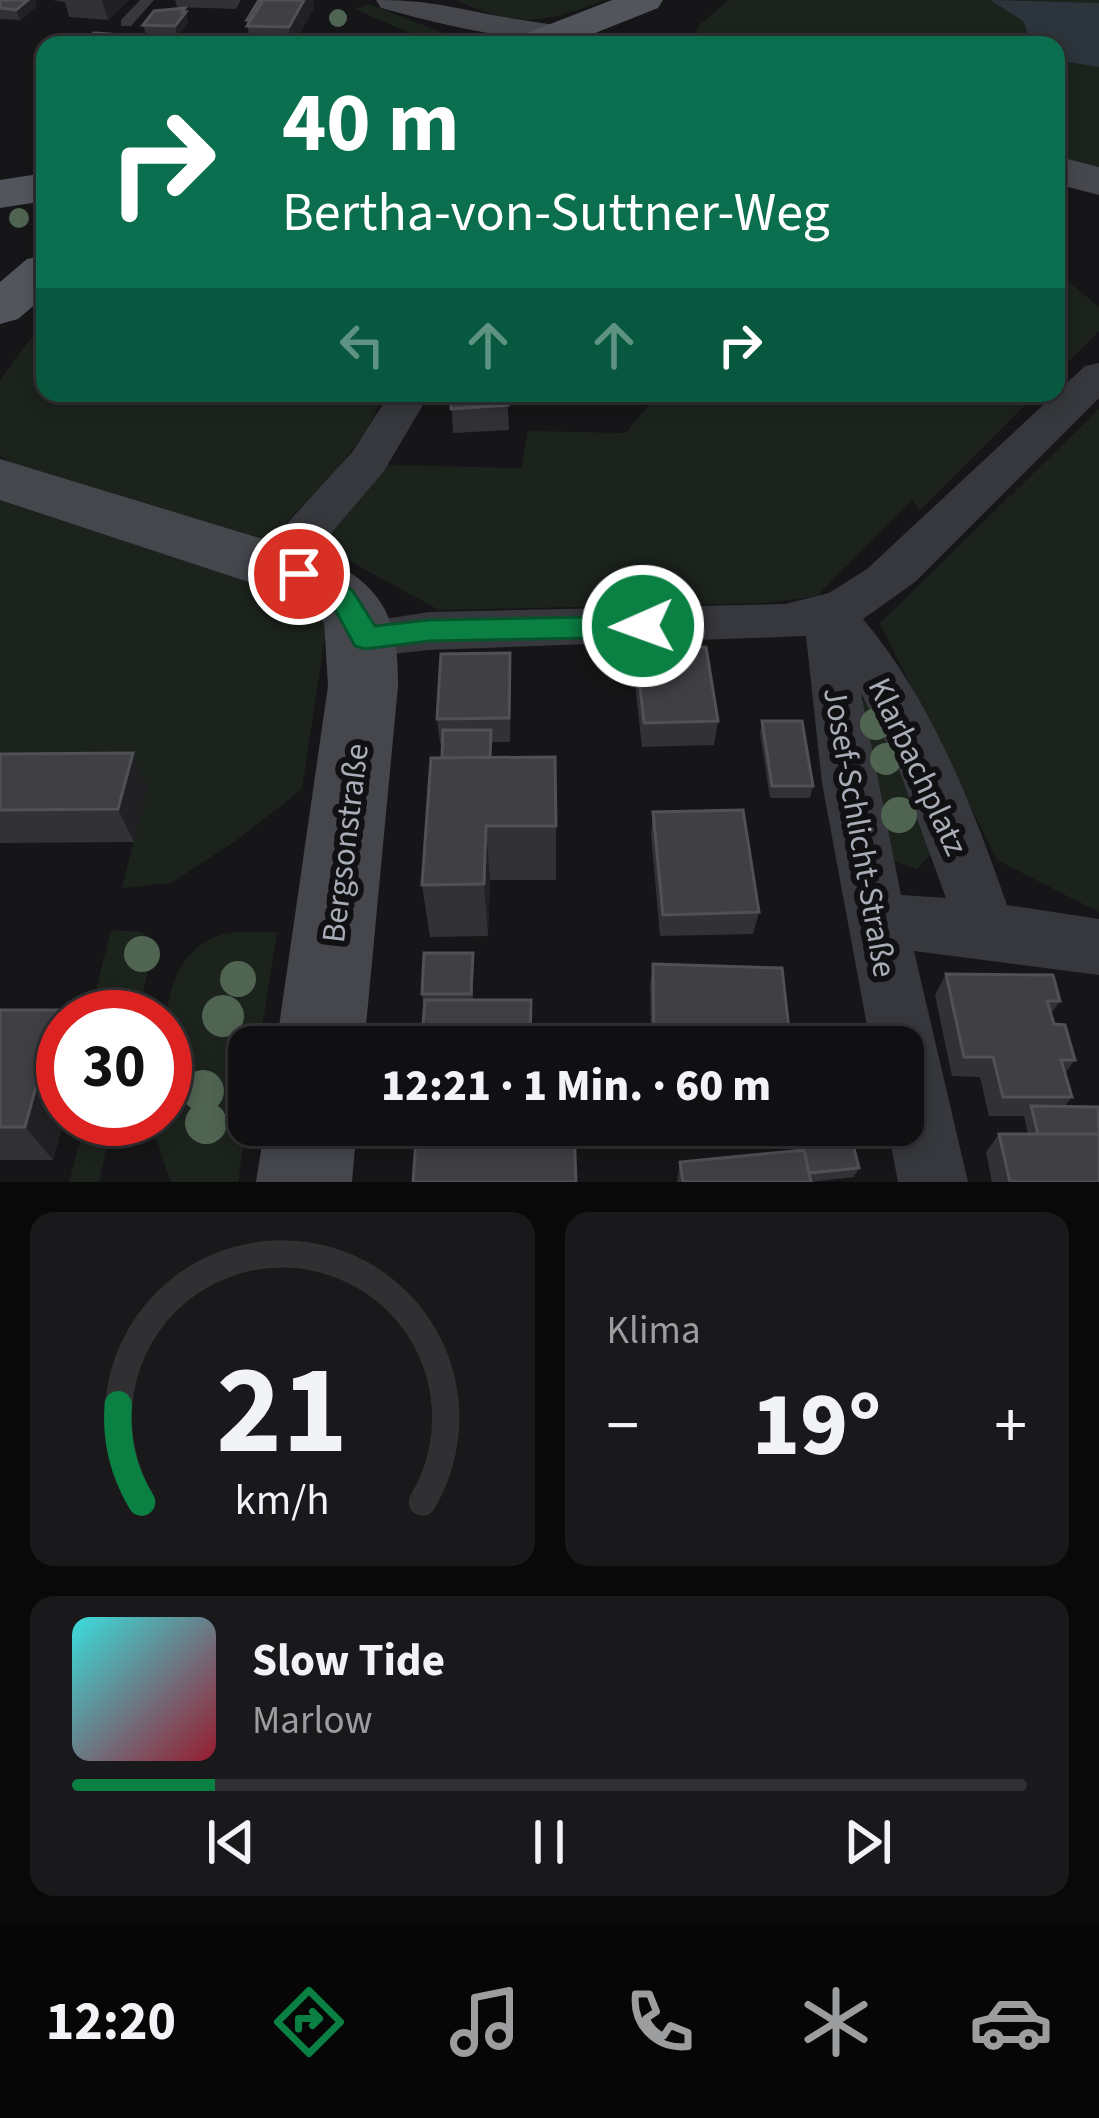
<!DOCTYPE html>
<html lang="de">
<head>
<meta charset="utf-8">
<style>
	:root { --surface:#101012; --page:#19191b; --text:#f1f3f6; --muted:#9c9d9f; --line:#303032; --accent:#0b8043 }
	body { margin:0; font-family:"Source Sans 3",sans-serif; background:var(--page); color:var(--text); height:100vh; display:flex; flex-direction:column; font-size:45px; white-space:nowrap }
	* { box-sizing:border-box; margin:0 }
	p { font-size:39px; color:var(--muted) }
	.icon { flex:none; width:66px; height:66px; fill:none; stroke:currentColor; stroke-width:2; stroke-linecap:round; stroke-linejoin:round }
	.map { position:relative; height:1182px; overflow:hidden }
	.sheet { display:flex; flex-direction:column; gap:30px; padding:30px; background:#09090a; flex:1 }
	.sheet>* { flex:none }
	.top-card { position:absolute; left:36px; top:36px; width:1029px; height:366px; border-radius:24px; box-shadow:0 6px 18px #0003,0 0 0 3px var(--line); background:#0b6e4f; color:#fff; overflow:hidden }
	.speed { position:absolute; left:36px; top:990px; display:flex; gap:24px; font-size:60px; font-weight:700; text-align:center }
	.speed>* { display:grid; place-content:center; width:156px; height:156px; border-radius:50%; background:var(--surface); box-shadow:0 6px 18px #0003,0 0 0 3px var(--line); line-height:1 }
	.speed .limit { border:18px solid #d22; background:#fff; color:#111 }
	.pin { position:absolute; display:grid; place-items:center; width:102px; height:102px; color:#fff; margin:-51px; border:6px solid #fff; border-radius:50%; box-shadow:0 3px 12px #0007 }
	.me { position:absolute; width:132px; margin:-66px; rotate:268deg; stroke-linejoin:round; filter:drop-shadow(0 0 9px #0008) }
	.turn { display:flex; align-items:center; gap:42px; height:252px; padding:0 48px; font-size:54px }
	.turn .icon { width:156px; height:156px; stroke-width:2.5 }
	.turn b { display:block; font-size:84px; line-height:102px }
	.lanes { display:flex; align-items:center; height:114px; padding:0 48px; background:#0003; justify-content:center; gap:60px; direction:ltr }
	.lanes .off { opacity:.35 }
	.big { font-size:90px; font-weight:800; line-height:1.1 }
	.sheet .widget { flex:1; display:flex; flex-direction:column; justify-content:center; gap:18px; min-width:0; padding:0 42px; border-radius:24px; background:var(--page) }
	.sheet .dial { align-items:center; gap:0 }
	.dial svg { height:312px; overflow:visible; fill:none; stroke:var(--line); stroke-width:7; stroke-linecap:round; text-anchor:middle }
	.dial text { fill:var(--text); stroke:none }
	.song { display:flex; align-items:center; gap:36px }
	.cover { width:144px; height:144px; border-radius:18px; background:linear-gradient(135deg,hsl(180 70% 55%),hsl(350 70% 35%)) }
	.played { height:12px; border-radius:6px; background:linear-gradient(90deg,var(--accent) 15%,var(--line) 15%) }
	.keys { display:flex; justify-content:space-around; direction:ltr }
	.heat { display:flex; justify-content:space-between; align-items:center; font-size:66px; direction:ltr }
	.sheet .tiles { flex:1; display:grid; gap:30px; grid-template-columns:1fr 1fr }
	.widget:last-child { grid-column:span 2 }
	.trip { position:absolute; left:228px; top:1026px; width:696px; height:120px; border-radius:24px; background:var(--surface); box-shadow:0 6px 18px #0003,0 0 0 3px var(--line); font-weight:800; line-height:120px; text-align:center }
	.tab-bar { display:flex; height:192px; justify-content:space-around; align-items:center; background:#060607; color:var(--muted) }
	.tab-bar .icon { width:84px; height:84px }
	.tab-bar .current { color:var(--accent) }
	.tab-bar b { font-size:54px; color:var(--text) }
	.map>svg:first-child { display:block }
</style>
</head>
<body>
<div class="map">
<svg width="1099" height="1182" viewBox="0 0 1099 1182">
	<rect width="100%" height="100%" fill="#161618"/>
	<path fill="#1c231d" d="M456,0H603C544,25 514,27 456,0Z
		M729,0H1099V170L1056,159V45H698L697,27Z
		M369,4L446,34L450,45H407L400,38L410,33L355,9Z
		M1056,271L1099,307V331L1056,374Z
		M45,319V393H382C373,442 302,503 269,541L10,463L0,455V380Z
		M658,393H1037L920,510L912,500L817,596L765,603L439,610L324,547L328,529L386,465L521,468L528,431L626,433Z
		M1099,409V912L997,860L880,623Z
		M0,495C74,519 283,571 327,623L302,789L237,840L171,883L122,888L147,788H0Z
		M879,698L942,842L917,869L883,857L854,701Z
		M111,930L141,932L154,944L137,1017H89Z
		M277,932L259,1047H249V1110L238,1182H171L149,1120L165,1119C165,1062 150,957 221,935C238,930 259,933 277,932Z
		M86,1119H113L99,1182H69Z"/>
	<path fill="#2c353c" d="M990,0L1099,3V67L1056,60V45H1032L1023,21Z"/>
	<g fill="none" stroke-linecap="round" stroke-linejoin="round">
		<path fill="#37383d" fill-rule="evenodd" d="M140,0H154L131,26H121V20Z"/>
		<path fill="#37383d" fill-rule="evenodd" d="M1099,363V398L915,582L863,619C932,701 972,805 1007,905L1099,919V975L914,951L968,1182H898L887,1125H903V1047H871L822,783L806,636L429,650L365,657L347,651L340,638L347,625L429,612L785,604L829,593L867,569L1085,366ZM861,693L897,764L946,898L901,895Z
			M390,393H430L384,471L293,578L276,583L259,578L252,566L259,554L353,451Z"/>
		<path fill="#45474d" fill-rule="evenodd" d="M376,0C422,0 442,5 487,14C530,22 573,26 616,37L621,45C533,45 465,31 381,8Z
			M1056,156L1099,167V195L1056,184Z
			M0,459L322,557C384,586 399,619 398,686L364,1047H276L328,686L324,622L276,591L0,500Z
			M265,1125H357L352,1182H256Z"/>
		<path fill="#53555c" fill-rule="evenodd" d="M612,0H663L658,8L565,45H512L517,37Z
			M45,173V201L0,208V180Z
			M45,255V296L18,319L0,324V282L27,259Z"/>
	</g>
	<g fill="#506452">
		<circle cx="338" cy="18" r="9"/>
		<circle cx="19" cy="218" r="10"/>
		<circle cx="876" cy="724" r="16"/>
		<circle cx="886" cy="759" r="16"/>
		<circle cx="899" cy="815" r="18"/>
		<circle cx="142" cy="954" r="18"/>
		<circle cx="238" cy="979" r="18"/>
		<circle cx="223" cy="1016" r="21"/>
		<circle cx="203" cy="1091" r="21"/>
		<circle cx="206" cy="1123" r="21"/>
	</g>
	<path fill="#323236" d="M0,0H35L37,6L20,20L0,19Z
		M52,0H129L108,20L69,17L65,2Z
		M175,0H241L236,9L177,7Z
		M259,0H313L314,8L294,45H250L247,20Z
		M185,8L188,23L177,37L146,35L143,25Z
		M451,393H507L509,430L453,433Z
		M636,650L718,721L714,745L642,747L634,674Z
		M511,677L510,742H491V757L556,826V880H490L488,936L430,937L422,885L442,758V743H440L437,719Z
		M762,721L813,786L810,798H770L760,733Z
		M0,754L148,787L134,842L0,843Z
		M653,812L759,912L753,934L660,936L651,835Z
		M473,953V1000L423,1005L422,994Z
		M653,964L791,1047H651L650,985Z
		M946,974L1060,1001L1051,1014L1054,1024L1075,1060L1065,1073L1072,1097L1064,1107L1099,1182H992L986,1152L999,1134H1028L1024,1116H989L980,1077L952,1076L935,995Z
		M0,1010H57L63,1018L64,1119L53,1160H0Z
		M787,1125H848L859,1168L854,1177L811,1182H677L680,1162L793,1151Z"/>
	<path fill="#212124" d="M28,0H35L37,6L20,20L16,10Z
		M102,0H129L108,20Z
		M304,0H313L314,8L294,45H291L289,27Z
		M185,8L188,23L177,37L175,26Z
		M110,34L112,45H102L101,43Z
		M133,753L148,787L134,842L118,809Z
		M486,826L490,880L488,936L484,884Z
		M57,1010L63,1018L64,1119L53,1160L25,1127Z"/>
	<path fill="#3f3f44" stroke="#4f5156" stroke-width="3" d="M0,0H28L16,10L0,8Z
		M259,0H263L251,20H247Z
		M263,0H304L289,27L247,26Z
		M185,8L182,12H186L175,26L143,25L154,11Z
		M94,33L110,34L101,43L87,40Z
		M451,393H507L508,405L451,409Z
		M706,647L718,721L644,723L636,650Z
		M510,653L509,718L437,719L441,654Z
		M762,721H802L813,786H772Z
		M443,730H491L490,757L442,758Z
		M133,753L118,809L0,810V754Z
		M555,757L556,826H486L484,884L422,885L431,758Z
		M743,810L759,912L663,915L653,812Z
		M424,953H473L471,994H422Z
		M653,964L782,968L791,1047H654Z
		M946,974L1053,975L1060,1001H1047L1054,1024L1065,1025L1075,1060H1061L1072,1097H1003L993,1057H964Z
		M425,1000H531L530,1047H421Z
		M0,1010H57L25,1127H0Z
		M1031,1106L1098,1107L1099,1134H1038Z
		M417,1125H574L576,1182H413Z
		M793,1125H848L859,1168L809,1173L804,1150L799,1151Z
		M999,1134H1099V1182H1010Z
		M804,1150L811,1182H683L680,1162Z"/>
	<path fill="#0b8043" stroke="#07532c" stroke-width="3" d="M299,564L352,590L375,626L429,620L643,616L657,626L643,637L429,641L365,649L355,646L332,604L290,580L286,574Z"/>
	<g text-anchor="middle" stroke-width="12" stroke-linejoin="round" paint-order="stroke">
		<g font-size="33" fill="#a8adb8" stroke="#111113">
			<text transform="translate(919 766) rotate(65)" y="12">Klarbachplatz</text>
			<text transform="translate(861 832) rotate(80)" y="12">Josef-Schlicht-Straße</text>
			<text transform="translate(344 843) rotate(-83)" y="12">Bergsonstraße</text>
		</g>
	</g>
</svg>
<div class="speed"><div class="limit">30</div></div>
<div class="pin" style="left:299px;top:574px;background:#d93025"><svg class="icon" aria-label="arrive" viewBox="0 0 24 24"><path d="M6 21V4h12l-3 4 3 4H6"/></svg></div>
<svg class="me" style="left:643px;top:626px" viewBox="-20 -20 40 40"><circle r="17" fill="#0b8043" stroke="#fff" stroke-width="3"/><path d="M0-11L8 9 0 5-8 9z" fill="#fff"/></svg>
<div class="trip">12:21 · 1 Min. · 60 m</div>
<div class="top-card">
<div class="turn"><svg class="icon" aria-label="right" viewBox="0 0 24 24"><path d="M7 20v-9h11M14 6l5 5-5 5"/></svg><div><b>40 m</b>Bertha-von-Suttner-Weg</div></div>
<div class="lanes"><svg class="icon off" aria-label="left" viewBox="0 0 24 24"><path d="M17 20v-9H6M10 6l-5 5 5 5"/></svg><svg class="icon off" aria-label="ahead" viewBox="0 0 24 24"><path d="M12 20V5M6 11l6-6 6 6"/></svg><svg class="icon off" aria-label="ahead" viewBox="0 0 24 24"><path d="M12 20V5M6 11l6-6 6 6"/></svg><svg class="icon" aria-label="right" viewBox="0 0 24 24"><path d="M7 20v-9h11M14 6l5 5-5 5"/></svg></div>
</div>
</div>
<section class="sheet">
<div class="tiles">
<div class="widget dial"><svg viewBox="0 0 100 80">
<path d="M14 69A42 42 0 1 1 86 69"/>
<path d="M14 69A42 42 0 0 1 8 44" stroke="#0b8043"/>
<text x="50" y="56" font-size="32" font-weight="700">21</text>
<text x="50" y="72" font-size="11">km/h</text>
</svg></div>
<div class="widget"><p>Klima</p>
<div class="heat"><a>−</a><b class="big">19°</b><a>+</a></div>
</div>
<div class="widget">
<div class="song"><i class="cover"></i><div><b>Slow Tide</b><p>Marlow</p></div></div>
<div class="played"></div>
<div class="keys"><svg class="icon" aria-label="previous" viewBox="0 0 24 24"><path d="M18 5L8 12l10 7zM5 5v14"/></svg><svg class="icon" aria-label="pause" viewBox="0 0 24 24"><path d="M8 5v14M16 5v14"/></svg><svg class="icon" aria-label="next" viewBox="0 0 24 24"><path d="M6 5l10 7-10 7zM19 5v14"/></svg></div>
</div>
</div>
</section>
<nav class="tab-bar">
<b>12:20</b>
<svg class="icon current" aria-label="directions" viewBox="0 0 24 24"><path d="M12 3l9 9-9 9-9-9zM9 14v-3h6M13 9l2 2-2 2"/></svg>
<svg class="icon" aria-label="music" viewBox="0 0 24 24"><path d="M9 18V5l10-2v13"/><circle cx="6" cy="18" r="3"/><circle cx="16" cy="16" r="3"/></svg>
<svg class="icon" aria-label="phone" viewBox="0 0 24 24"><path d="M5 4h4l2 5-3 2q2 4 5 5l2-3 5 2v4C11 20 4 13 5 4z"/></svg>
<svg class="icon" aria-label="climate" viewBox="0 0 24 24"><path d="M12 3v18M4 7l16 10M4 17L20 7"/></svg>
<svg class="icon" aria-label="car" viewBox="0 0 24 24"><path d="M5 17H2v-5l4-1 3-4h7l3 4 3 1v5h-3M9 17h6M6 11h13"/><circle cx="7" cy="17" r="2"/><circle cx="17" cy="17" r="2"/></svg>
</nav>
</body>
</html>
